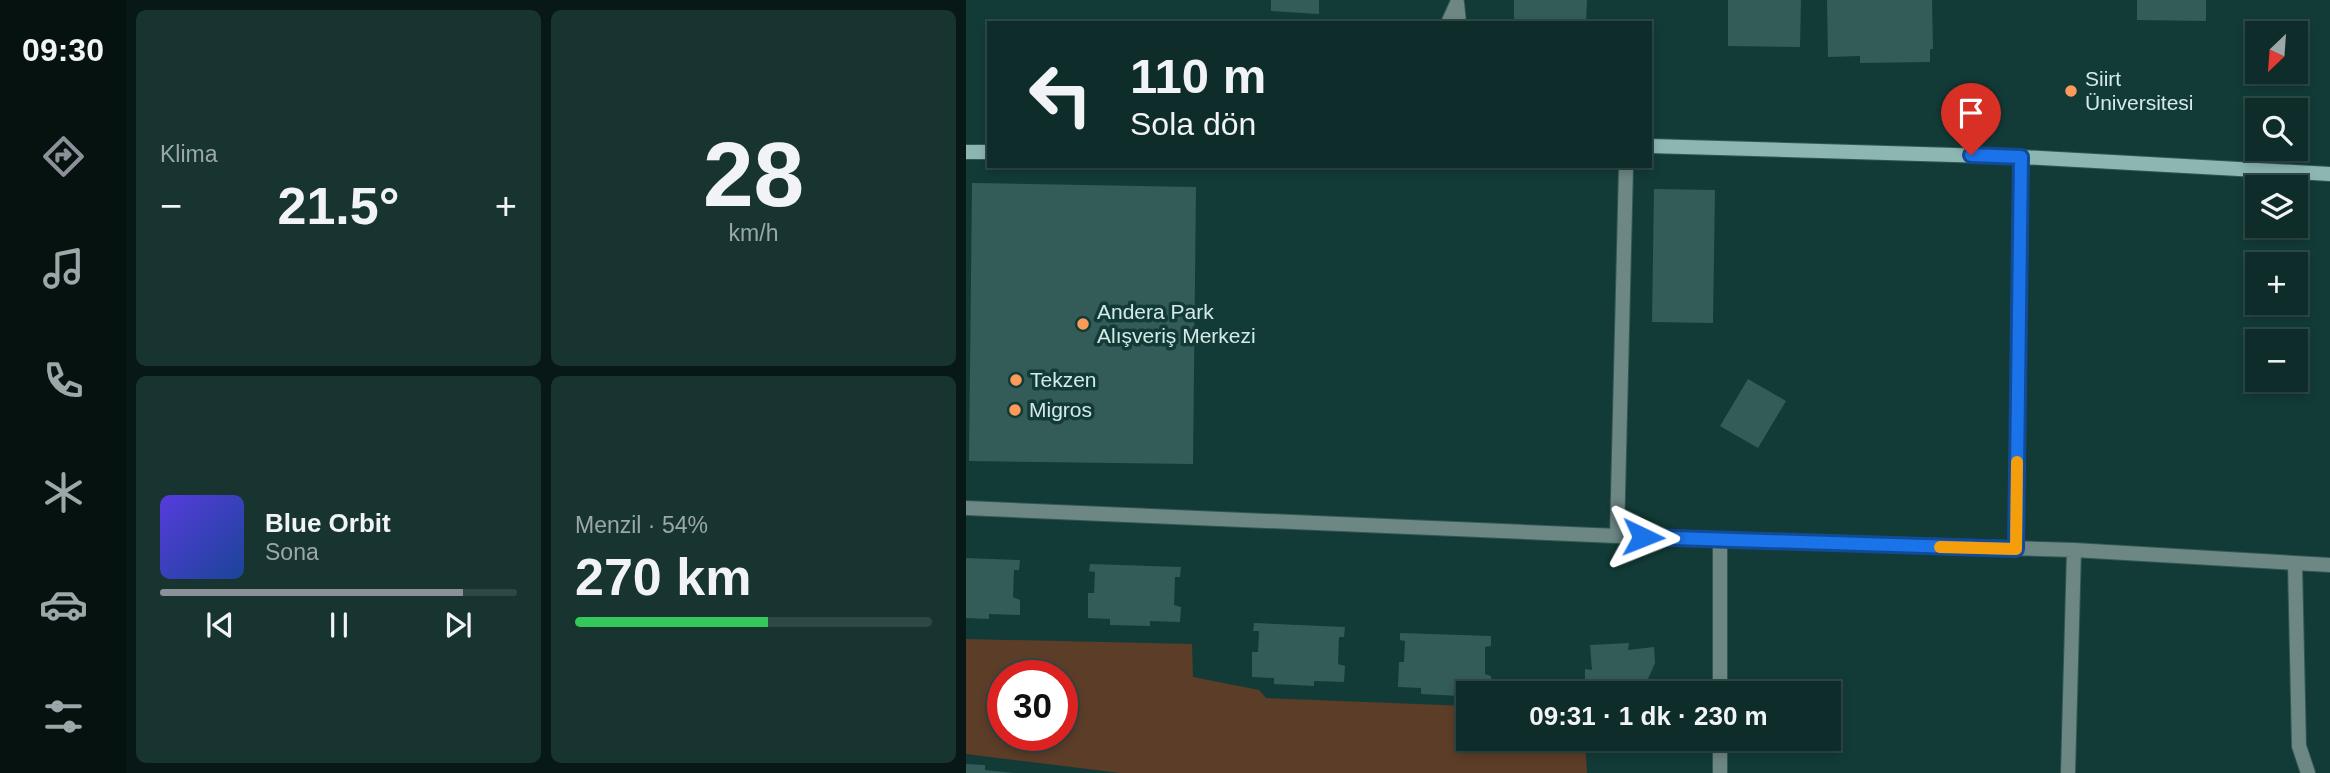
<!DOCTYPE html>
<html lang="tr">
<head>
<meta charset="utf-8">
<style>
	:root { --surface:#0e2c29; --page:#173431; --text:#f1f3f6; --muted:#9ba7a8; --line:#2e4846; --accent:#8c9099 }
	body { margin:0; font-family:Arial,sans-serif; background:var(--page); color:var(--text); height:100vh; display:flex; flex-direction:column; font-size:26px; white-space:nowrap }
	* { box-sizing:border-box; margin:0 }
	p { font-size:23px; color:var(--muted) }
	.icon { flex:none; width:38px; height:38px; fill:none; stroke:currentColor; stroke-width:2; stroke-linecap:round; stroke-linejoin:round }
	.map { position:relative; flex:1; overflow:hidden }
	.side { display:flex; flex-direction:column; gap:10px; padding:10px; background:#081817; width:840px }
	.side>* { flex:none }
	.hud { position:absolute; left:21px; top:21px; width:665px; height:147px; border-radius:0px; box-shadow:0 4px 10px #0003,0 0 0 2px var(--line); background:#0e2c29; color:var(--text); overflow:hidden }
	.needle { width:46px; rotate:205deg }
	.tools { position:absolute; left:1279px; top:21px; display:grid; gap:14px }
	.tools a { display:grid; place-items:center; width:63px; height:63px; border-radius:0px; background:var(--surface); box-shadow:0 4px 10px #0003,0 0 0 2px var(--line); font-size:35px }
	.speed { position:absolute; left:21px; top:660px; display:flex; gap:14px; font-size:35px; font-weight:700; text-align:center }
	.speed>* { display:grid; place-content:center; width:91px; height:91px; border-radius:50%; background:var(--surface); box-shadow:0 4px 10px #0003,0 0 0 2px var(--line); line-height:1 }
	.speed .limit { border:10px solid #d22; background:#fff; color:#111 }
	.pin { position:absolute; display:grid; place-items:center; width:60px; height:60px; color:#fff; margin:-72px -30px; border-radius:50% 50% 50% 0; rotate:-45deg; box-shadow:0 0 7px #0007 }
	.pin .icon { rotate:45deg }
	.me { position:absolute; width:77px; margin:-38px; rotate:92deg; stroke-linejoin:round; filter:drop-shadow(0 0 5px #0008) }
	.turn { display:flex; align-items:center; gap:24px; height:147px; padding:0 28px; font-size:32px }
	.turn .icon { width:91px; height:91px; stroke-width:2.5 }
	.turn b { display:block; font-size:49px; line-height:60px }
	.big { font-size:52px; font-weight:600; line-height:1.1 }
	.side .card { flex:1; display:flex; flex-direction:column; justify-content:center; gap:10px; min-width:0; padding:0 24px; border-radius:10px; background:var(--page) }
	.side .dial { align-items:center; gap:0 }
	.dial b { font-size:91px; line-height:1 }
	.song { display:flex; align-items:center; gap:21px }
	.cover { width:84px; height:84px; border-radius:10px; background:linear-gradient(135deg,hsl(250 70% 55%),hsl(220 70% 35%)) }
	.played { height:7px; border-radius:4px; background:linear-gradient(90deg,var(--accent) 85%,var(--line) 85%) }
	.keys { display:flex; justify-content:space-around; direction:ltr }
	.heat { display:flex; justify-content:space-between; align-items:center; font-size:38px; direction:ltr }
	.charge { height:10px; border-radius:5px; background:linear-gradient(90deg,#34c759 54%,var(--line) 0) }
	.side .tiles { flex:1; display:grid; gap:10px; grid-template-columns:repeat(2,1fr) }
	.trip { position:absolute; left:490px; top:681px; width:385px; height:70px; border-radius:0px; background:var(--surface); box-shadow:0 4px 10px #0003,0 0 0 2px var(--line); font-weight:600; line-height:70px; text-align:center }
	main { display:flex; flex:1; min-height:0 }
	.tabs { display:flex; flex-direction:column; width:126px; justify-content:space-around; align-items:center; background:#061210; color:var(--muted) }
	.tabs .icon { width:49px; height:49px }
	.tabs .selected { color:var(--accent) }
	.tabs b { font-size:32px; color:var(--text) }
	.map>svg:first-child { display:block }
</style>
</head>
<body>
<main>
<nav class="tabs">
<b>09:30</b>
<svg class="icon selected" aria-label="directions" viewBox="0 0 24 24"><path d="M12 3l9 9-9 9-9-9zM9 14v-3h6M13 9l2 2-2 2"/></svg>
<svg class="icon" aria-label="music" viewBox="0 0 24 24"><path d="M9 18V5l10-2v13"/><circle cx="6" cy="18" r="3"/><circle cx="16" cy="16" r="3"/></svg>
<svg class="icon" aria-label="phone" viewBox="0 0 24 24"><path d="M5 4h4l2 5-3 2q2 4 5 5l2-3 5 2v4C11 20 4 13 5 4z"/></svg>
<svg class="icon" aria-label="climate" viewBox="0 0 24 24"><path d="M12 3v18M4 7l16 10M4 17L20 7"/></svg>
<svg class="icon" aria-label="car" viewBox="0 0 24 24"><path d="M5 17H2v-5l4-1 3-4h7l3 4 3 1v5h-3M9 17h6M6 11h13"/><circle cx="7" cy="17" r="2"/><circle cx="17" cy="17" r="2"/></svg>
<svg class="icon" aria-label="filters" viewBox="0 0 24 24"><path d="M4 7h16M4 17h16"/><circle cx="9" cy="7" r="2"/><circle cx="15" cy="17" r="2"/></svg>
</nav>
<section class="side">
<div class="tiles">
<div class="card"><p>Klima</p>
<div class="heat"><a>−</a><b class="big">21.5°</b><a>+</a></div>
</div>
<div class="card dial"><b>28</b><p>km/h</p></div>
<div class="card">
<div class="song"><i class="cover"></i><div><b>Blue Orbit</b><p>Sona</p></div></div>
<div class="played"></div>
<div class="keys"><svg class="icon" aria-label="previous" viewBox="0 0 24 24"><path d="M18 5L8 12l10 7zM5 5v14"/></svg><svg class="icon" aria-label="pause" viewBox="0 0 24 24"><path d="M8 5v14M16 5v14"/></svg><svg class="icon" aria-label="next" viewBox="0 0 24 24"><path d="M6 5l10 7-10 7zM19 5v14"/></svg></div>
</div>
<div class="card"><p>Menzil · 54%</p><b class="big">270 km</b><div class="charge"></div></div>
</div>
</section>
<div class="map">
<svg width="1364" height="773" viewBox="0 0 1364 773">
	<rect width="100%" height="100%" fill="#123b37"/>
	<path fill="#5c3d28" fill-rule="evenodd" d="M0,639L226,644L227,677L293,690L300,698L502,706V738L619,739L621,773H154L0,754ZM37,676H96V735H37Z"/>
	<path fill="#335b57" d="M305,0H353V14L305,11Z
		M548,0H621L620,23H548Z
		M762,0H835L834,47L762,46Z
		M861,0H966L967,49H964V62L894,63V56L862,57Z
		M1171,0H1240V21L1171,20Z
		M6,183L230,187L227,464L3,461Z
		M688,189L749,190L747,323L686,322Z
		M782,379L820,401L792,448L754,426Z
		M0,558L54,560L53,570H48L47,597L54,600V615L23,614V619L0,618Z
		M124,564L215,567L214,577H209L208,605L215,607L214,622L184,621V626L144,625V619L122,618V593H128L129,572L123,571Z
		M288,623L379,627L378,637H373L372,664L379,666L378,682L348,681V686L308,684V678L286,677V652H292L293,631H287Z
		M434,633L525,636V646L519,647V674L525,676V691H495V696L455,694V688L432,687L433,662H438L439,641L434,640Z
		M663,643L662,650L688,647L689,663L679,686V693H619V669L626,670L624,645Z
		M628,738H664L662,744L628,746Z
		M0,764L19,765V770L48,773H0Z"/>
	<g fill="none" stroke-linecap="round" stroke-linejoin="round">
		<defs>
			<path id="street" d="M482,23L491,3L493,23
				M0,508L651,536L1108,550L1364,565
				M651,536L660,166
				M754,539V693
				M1050,549L1055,157
				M1329,564L1333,746L1342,773
				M754,738V773
				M1102,773L1108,550"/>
			<path id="secondary" d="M684,146L1055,157L1364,174
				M0,152H23"/>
		</defs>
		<use href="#street" stroke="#315753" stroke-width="16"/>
		<use href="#secondary" stroke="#315753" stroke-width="16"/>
		<use href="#street" stroke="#6d8784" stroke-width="14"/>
		<use href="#secondary" stroke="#8cb6b2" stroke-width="14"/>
	</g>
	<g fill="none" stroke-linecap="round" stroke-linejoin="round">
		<defs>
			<path id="route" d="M677,537L1050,549L1055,157L1005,155"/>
		</defs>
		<use href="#route" stroke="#114b97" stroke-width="18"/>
		<use href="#route" stroke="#1a73e8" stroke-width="12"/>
		<path stroke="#f59e0b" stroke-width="12" d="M974,547L1050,549L1051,462"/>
	</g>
	<g fill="#fe9b59" stroke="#123b37" stroke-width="2.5">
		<circle cx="1105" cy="91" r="7"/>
		<circle cx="117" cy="324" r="7"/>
		<circle cx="50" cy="380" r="7"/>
		<circle cx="49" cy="410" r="7"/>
	</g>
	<g text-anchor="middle" stroke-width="7" stroke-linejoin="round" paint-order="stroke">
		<g font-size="21" fill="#d4eae7" stroke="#123b37" text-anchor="start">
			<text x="1119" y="86">Siirt<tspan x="1119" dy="24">Üniversitesi</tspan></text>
			<text x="131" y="319">Andera Park<tspan x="131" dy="24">Alışveriş Merkezi</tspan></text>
			<text x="64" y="387">Tekzen</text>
			<text x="63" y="417">Migros</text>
		</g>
	</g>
</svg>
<div class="tools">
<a><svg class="needle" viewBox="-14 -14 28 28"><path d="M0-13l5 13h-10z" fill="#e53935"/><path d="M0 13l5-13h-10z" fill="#9ba7a8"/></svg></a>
<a><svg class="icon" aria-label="search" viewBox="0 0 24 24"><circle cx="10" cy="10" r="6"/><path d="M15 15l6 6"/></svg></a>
<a><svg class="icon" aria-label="layers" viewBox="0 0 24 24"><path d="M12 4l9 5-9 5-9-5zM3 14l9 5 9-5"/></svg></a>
<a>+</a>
<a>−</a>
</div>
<div class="speed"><div class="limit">30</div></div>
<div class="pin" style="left:1005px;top:155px;background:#d93025"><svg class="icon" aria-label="arrive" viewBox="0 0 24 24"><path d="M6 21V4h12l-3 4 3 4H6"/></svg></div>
<svg class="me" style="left:677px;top:537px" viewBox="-20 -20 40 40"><path d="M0-17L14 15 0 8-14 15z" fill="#1a73e8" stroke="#fff" stroke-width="4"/></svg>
<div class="trip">09:31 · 1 dk · 230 m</div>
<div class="hud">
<div class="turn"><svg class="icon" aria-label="left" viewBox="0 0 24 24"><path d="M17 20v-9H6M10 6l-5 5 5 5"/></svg><div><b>110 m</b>Sola dön</div></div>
</div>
</div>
</main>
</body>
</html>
